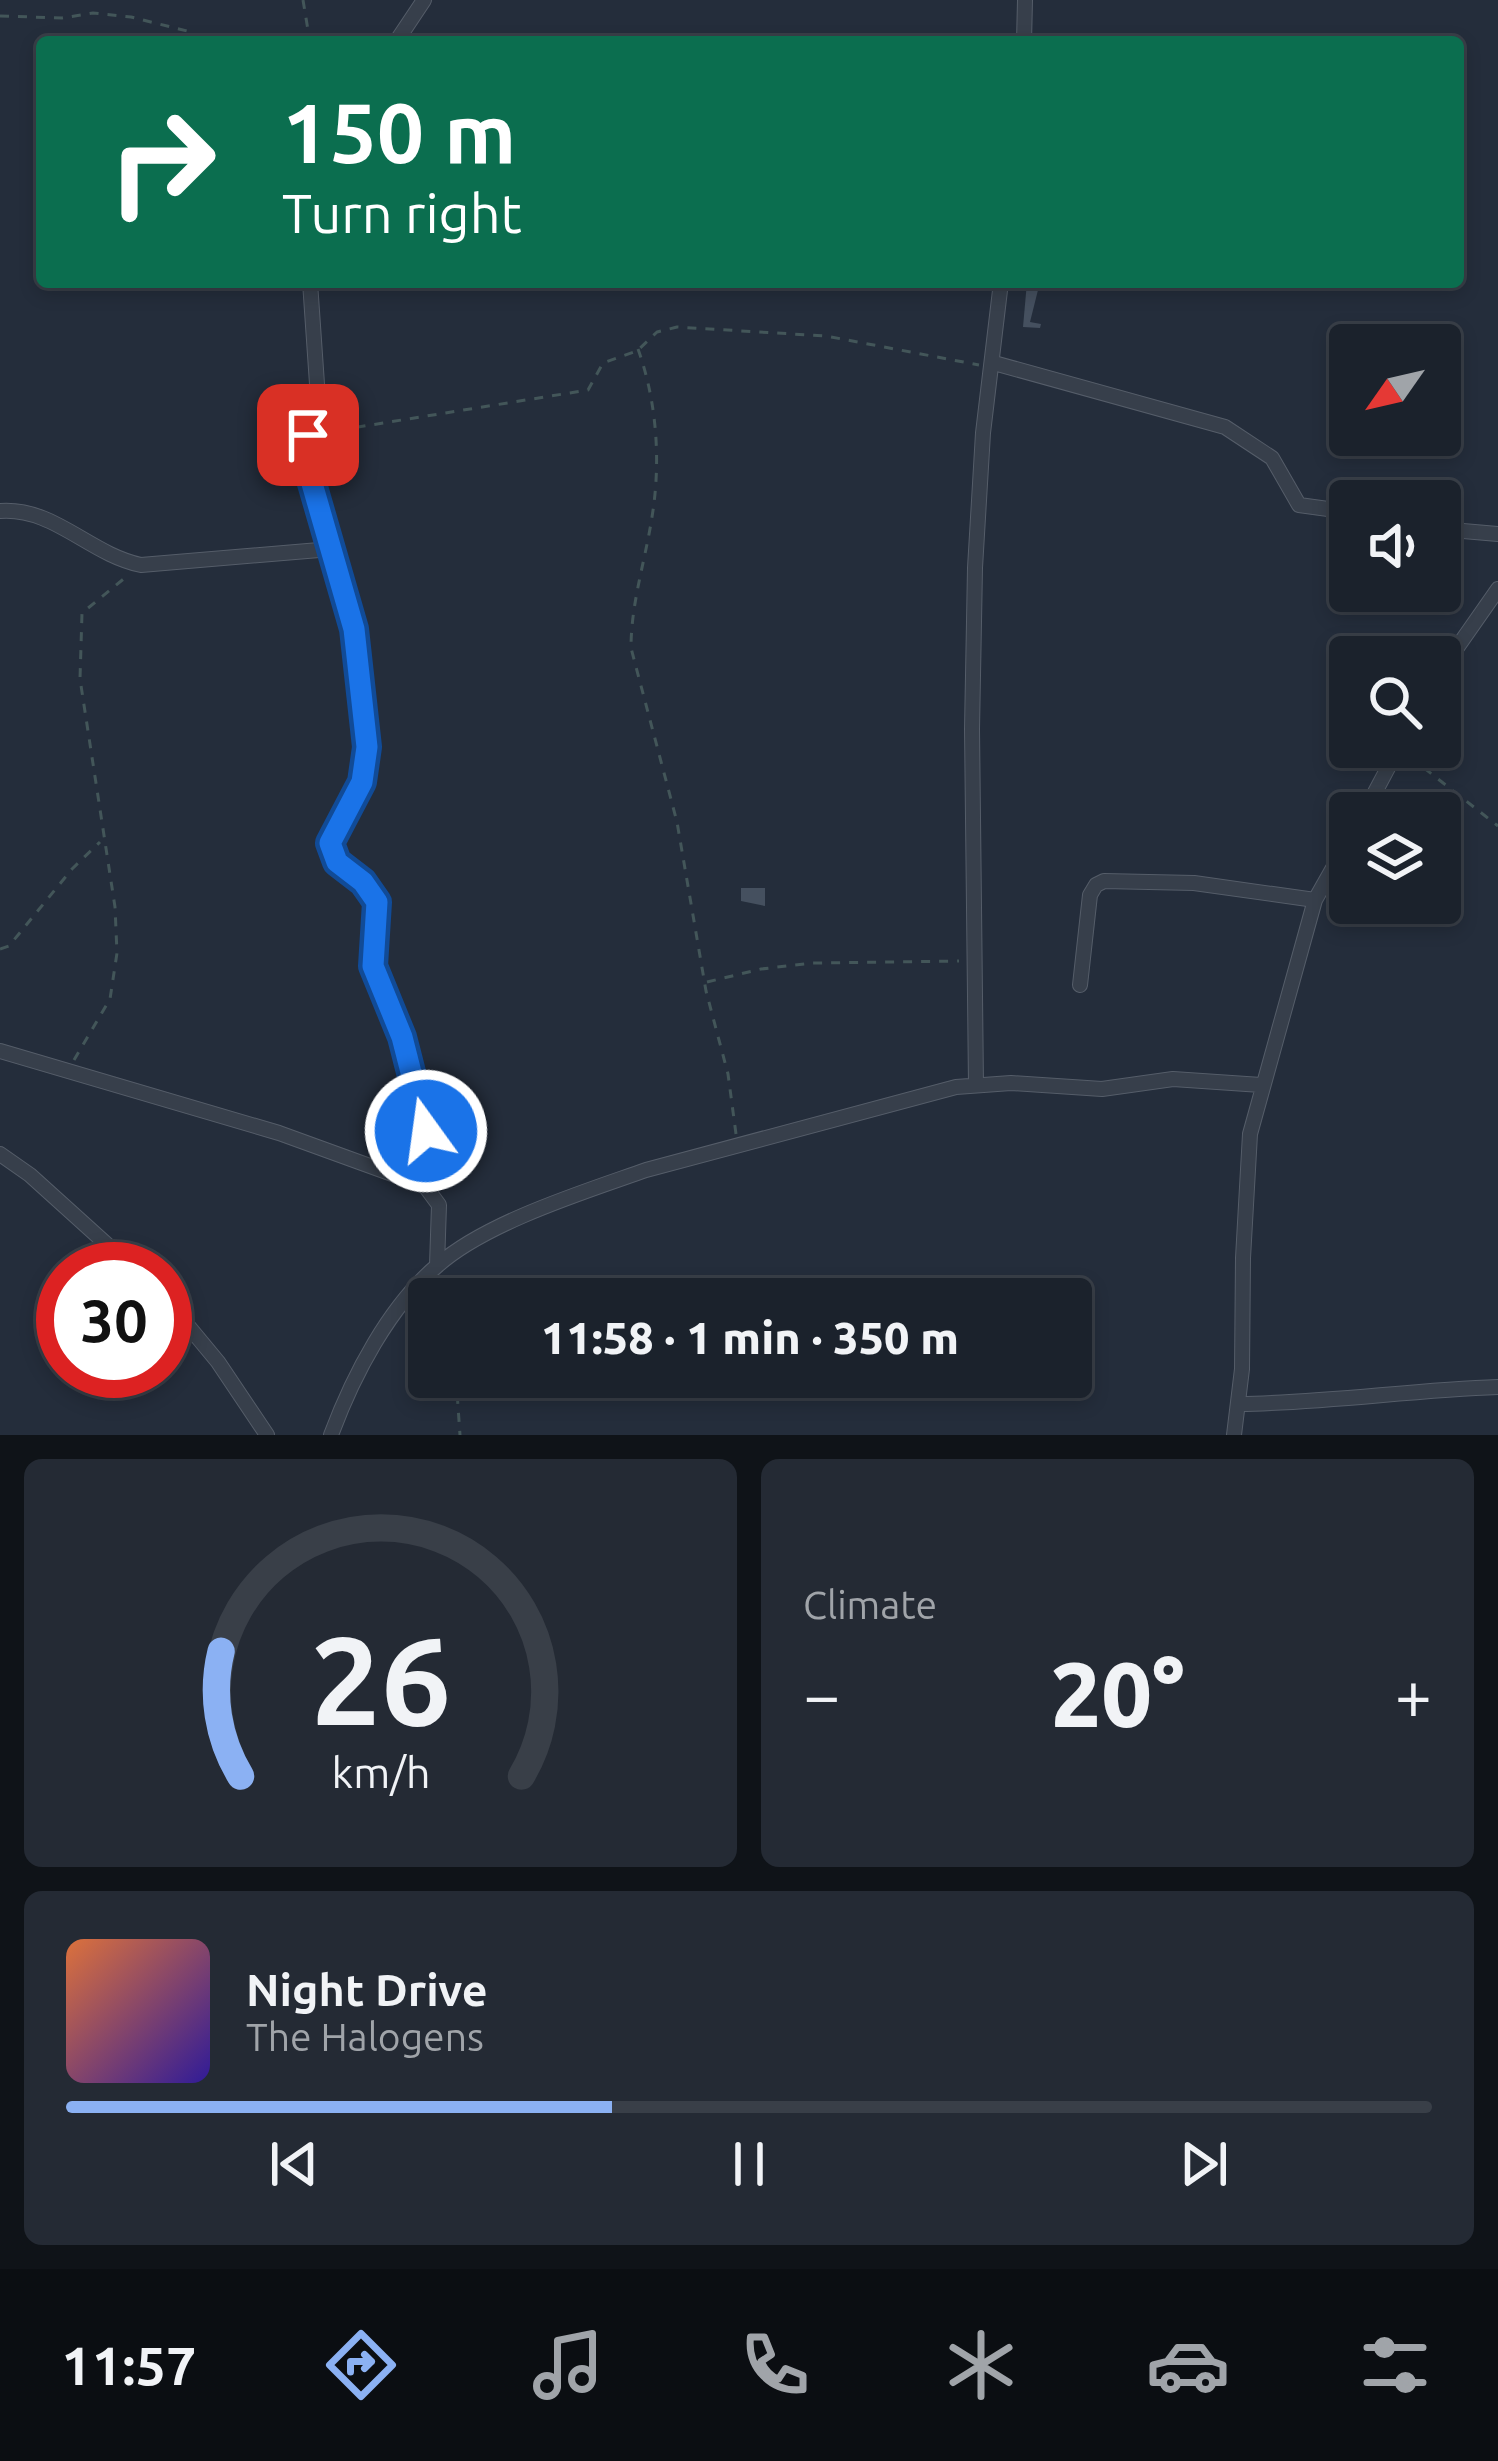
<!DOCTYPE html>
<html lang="en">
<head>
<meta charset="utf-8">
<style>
	:root { --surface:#1b222c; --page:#242a34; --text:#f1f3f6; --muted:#a0a4a9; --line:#393f48; --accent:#8bb1f3 }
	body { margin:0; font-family:Ubuntu,sans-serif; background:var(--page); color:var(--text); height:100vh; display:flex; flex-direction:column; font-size:45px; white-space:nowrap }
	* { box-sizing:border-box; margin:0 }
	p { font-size:39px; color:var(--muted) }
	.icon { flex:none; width:66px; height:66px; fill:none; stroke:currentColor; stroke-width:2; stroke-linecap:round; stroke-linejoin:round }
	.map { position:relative; height:1435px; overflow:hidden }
	.drawer { display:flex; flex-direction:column; gap:24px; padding:24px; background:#0f1318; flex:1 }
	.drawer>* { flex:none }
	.hud { position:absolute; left:36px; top:36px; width:1428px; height:252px; border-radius:12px; box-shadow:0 6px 18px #0003,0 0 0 3px var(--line); background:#0b6e4f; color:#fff; overflow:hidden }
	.needle { width:78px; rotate:236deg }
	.tools { position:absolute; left:1329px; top:324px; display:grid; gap:24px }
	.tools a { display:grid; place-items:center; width:132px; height:132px; border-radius:12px; background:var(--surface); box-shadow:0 6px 18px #0003,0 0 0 3px var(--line); font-size:60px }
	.speed { position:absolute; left:36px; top:1242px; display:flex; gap:24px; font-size:60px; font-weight:700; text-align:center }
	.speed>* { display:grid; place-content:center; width:156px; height:156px; border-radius:50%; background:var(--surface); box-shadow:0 6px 18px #0003,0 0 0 3px var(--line); line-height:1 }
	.speed .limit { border:18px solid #d22; background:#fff; color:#111 }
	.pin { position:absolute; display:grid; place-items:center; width:102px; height:102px; color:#fff; margin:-51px; border-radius:24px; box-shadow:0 6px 18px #0006 }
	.me { position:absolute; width:132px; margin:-66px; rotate:346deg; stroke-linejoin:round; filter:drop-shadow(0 0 9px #0008) }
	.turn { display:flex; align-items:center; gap:42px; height:252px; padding:0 48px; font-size:54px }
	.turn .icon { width:156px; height:156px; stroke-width:2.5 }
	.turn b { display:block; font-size:84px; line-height:102px }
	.big { font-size:90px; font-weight:800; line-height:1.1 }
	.drawer .tile { flex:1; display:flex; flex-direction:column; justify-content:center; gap:18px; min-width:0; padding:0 42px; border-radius:18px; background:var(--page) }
	.drawer .dial { align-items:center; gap:0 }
	.dial svg { height:312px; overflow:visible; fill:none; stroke:var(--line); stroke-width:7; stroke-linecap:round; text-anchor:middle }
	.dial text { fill:var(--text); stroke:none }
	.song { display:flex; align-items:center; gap:36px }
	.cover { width:144px; height:144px; border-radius:18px; background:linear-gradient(135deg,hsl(20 70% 55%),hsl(250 70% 35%)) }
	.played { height:12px; border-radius:6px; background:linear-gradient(90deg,var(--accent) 40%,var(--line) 40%) }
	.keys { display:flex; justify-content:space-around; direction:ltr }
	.heat { display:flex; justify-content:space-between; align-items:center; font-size:66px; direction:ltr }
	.drawer .tiles { flex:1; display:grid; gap:24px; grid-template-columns:1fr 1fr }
	.tile:last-child { grid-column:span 2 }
	.trip { position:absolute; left:408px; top:1278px; width:684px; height:120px; border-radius:12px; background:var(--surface); box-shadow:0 6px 18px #0003,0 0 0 3px var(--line); font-weight:800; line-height:120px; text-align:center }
	.tabs { display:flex; height:192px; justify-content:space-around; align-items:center; background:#0b0e12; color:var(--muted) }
	.tabs .icon { width:84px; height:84px }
	.tabs .active { color:var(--accent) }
	.tabs b { font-size:54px; color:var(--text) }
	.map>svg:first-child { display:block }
</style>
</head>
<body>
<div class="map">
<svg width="1498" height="1435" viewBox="0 0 1498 1435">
	<rect width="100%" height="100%" fill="#242d3b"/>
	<path fill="#45505f" d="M1027,282H1040L1030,322L1041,324L1040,328L1023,327Z
		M741,888H765V906L741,901Z"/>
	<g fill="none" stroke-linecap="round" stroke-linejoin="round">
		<defs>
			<path id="street" d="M396,42L424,0
				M1024,42L1025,0
				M310,282L317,384L306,456L354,629L367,747L362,782L330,843C336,872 366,873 375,899C383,920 369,941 373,963C377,984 390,1004 397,1024C416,1073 434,1136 429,1189
				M994,363L1225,427L1272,458L1299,505L1350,512
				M0,511C54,507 89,554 141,565L331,549
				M1440,529L1498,534
				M1440,672L1498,589
				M1364,813L1399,747
				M1080,985L1090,895L1096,885L1104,881L1194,883L1315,900
				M0,1051L279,1133L425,1186L439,1205L437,1265
				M976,1085L972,729L975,568L983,433L1001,282
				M0,1154L30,1175L134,1269
				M165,1298L218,1362L267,1435
				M1239,1404C1326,1403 1411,1390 1498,1387
				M331,1435C353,1376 389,1306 438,1265C487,1222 584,1192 646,1170L956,1087L1011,1083L1102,1089L1173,1079L1261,1085
				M1234,1435L1242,1369L1243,1258L1250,1134L1315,900L1350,838"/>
		</defs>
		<use href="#street" stroke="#555d69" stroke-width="16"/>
		<path stroke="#435659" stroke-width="3" stroke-dasharray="9 9" stroke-linecap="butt" d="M303,0L310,42
			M0,16L62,18L93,13L131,17L187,31L212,42
			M638,349C657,402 661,462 652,517C645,562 631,603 631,648L677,822L706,991L728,1074L736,1134
			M321,433L588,390L603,363L637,351L657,332L677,327L826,336L979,365
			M1410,757L1498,826
			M0,949L9,946L72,869L100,842
			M707,982L761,969L813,963L959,961
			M74,1060L110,999L117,953L115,907L80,679L82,613L126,577
			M441,1284L444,1299
			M456,1377L460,1435"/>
		<use href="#street" stroke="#373f4b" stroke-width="14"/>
	</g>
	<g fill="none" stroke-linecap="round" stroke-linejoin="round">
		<defs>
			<path id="route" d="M308,435L311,480L354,629L367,747L362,782L330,843L337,862L363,882L377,902L373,966L402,1037L426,1131"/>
		</defs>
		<use href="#route" stroke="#114b97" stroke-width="30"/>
		<use href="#route" stroke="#1a73e8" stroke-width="21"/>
	</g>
</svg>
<div class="tools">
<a><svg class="needle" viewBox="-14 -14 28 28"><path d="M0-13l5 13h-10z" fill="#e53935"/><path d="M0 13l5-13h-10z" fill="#a0a4a9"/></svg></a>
<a><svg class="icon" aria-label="sound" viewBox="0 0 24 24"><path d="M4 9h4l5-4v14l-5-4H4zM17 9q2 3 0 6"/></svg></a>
<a><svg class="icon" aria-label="search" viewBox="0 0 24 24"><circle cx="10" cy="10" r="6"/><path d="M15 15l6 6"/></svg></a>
<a><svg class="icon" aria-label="layers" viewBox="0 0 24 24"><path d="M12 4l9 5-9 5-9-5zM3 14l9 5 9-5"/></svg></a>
</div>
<div class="speed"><div class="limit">30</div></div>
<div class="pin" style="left:308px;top:435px;background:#d93025"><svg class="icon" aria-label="arrive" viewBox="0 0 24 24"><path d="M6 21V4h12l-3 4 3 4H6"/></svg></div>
<svg class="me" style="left:426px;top:1131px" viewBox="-20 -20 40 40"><circle r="17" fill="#1a73e8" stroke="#fff" stroke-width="3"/><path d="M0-11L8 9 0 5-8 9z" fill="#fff"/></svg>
<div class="trip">11:58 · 1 min · 350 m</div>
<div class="hud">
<div class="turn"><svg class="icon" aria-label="right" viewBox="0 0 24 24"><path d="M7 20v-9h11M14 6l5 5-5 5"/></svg><div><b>150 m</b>Turn right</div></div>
</div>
</div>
<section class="drawer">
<div class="tiles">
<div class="tile dial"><svg viewBox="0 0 100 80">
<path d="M14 69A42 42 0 1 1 86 69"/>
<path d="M14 69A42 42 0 0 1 9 37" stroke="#8bb1f3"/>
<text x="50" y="56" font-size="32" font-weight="700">26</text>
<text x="50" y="72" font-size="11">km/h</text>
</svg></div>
<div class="tile"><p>Climate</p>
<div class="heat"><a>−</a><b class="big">20°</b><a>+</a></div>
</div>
<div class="tile">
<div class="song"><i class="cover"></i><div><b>Night Drive</b><p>The Halogens</p></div></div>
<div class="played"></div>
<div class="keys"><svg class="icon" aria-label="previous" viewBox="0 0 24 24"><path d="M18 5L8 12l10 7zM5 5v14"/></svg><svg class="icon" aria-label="pause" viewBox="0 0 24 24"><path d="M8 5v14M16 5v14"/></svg><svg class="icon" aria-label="next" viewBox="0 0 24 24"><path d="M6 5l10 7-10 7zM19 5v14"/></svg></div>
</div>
</div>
</section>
<nav class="tabs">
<b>11:57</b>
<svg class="icon active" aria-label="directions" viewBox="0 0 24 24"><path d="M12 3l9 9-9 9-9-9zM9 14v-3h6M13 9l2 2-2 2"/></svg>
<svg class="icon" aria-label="music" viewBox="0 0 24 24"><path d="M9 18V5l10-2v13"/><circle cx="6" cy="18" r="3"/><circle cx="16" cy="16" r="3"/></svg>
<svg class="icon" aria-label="phone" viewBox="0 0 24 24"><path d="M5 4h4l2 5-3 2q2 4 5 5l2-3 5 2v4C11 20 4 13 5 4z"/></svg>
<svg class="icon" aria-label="climate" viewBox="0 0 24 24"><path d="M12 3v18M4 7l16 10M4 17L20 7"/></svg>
<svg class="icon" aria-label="car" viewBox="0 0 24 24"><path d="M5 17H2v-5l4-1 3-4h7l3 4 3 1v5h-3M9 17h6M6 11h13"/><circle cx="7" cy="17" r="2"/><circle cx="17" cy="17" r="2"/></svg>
<svg class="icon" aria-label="filters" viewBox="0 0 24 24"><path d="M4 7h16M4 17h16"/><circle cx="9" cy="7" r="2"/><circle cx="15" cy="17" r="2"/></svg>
</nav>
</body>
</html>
